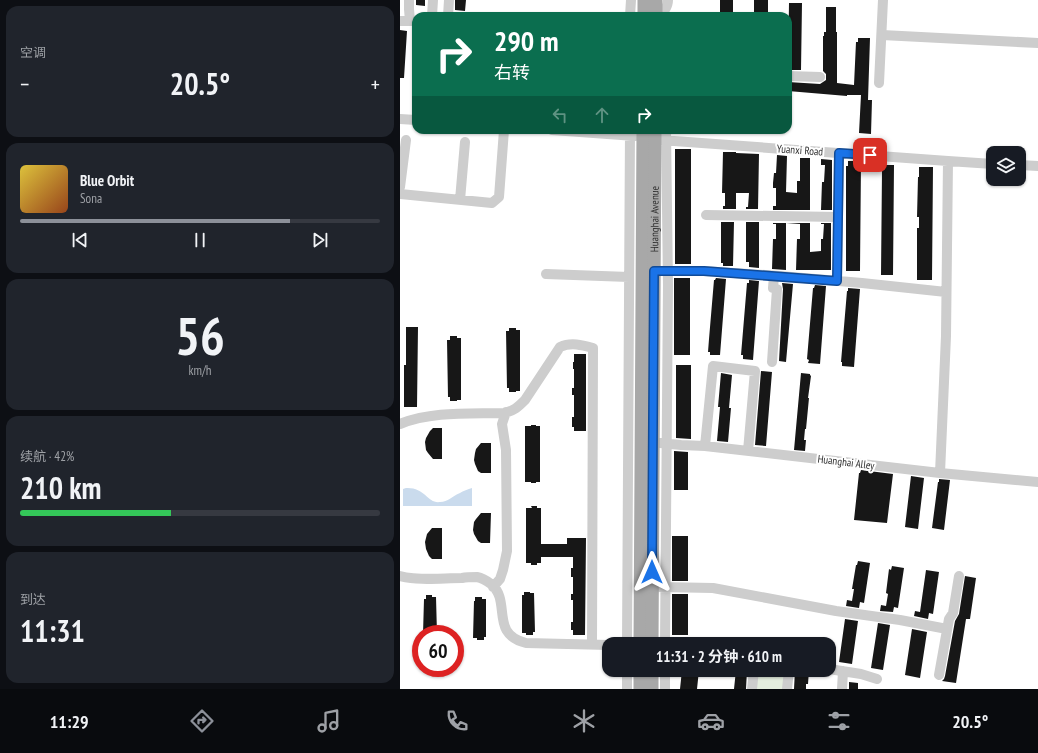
<!DOCTYPE html>
<html lang="zh">
<head>
<meta charset="utf-8">
<style>
	:root { --surface:#171b24; --page:#20242c; --text:#f1f3f6; --muted:#9ea1a6; --line:#363941; --accent:#8c9099 }
	body { margin:0; font-family:"PT Sans Narrow","Noto Sans SC",sans-serif; background:var(--page); color:var(--text); height:100vh; display:flex; flex-direction:column; font-size:15px; white-space:nowrap }
	* { box-sizing:border-box; margin:0 }
	p { font-size:13px; color:var(--muted) }
	.icon { flex:none; width:22px; height:22px; fill:none; stroke:currentColor; stroke-width:2; stroke-linecap:round; stroke-linejoin:round }
	.map { position:relative; flex:1; overflow:hidden }
	.panel { display:flex; flex-direction:column; gap:6px; padding:6px; background:#0d0f14; width:400px }
	.panel>* { flex:none }
	.banner { position:absolute; left:12px; top:12px; width:380px; height:122px; border-radius:12px; box-shadow:0 1px 3px #0004; background:#0b6e4f; color:#fff; overflow:hidden }
	.fabs { position:absolute; left:586px; top:146px; display:grid; gap:8px }
	.fabs a { display:grid; place-items:center; width:40px; height:40px; border-radius:8px; background:var(--surface); box-shadow:0 1px 3px #0004; font-size:20px }
	.speed { position:absolute; left:12px; top:625px; display:flex; gap:8px; font-size:20px; font-weight:700; text-align:center }
	.speed>* { display:grid; place-content:center; width:52px; height:52px; border-radius:50%; background:var(--surface); box-shadow:0 1px 3px #0004; line-height:1 }
	.speed .limit { border:6px solid #d22; background:#fff; color:#111 }
	.pin { position:absolute; display:grid; place-items:center; width:34px; height:34px; color:#fff; margin:-17px; border-radius:8px; box-shadow:0 2px 6px #0006 }
	.me { position:absolute; width:44px; margin:-22px; rotate:0deg; stroke-linejoin:round; filter:drop-shadow(0 0 3px #0008) }
	.turn { display:flex; align-items:center; gap:14px; height:84px; padding:0 16px; font-size:18px }
	.turn .icon { width:52px; height:52px; stroke-width:2.5 }
	.turn b { display:block; font-size:28px; line-height:34px }
	.lanes { display:flex; align-items:center; height:38px; padding:0 16px; background:#0003; justify-content:center; gap:20px; direction:ltr }
	.lanes .off { opacity:.35 }
	.big { font-size:30px; font-weight:700; line-height:1.1 }
	.panel .widget { flex:1; display:flex; flex-direction:column; justify-content:center; gap:6px; min-width:0; padding:0 14px; border-radius:12px; background:var(--page) }
	.panel .dial { align-items:center; gap:0 }
	.dial b { font-size:52px; line-height:1 }
	.song { display:flex; align-items:center; gap:12px }
	.cover { width:48px; height:48px; border-radius:6px; background:linear-gradient(135deg,hsl(50 70% 55%),hsl(20 70% 35%)) }
	.played { height:4px; border-radius:2px; background:linear-gradient(90deg,var(--accent) 75%,var(--line) 75%) }
	.keys { display:flex; justify-content:space-around; direction:ltr }
	.heat { display:flex; justify-content:space-between; align-items:center; font-size:22px; direction:ltr }
	.charge { height:6px; border-radius:3px; background:linear-gradient(90deg,#34c759 42%,var(--line) 0) }
	.trip { position:absolute; left:202px; top:637px; width:234px; height:40px; border-radius:12px; background:var(--surface); box-shadow:0 1px 3px #0004; font-weight:700; line-height:40px; text-align:center }
	.tab-bar { display:flex; height:64px; justify-content:space-around; align-items:center; background:#090b0e; color:var(--muted) }
	.tab-bar .icon { width:28px; height:28px }
	.tab-bar .on { color:var(--accent) }
	.tab-bar b { font-size:18px; color:var(--text) }
	main { display:flex; flex:1; min-height:0 }
	.map>svg:first-child { display:block }
</style>
</head>
<body>
<main>
<section class="panel">
<div class="widget"><p>空调</p>
<div class="heat"><a>−</a><b class="big">20.5°</b><a>+</a></div>
</div>
<div class="widget">
<div class="song"><i class="cover"></i><div><b>Blue Orbit</b><p>Sona</p></div></div>
<div class="played"></div>
<div class="keys"><svg class="icon" aria-label="previous" viewBox="0 0 24 24"><path d="M18 5L8 12l10 7zM5 5v14"/></svg><svg class="icon" aria-label="pause" viewBox="0 0 24 24"><path d="M8 5v14M16 5v14"/></svg><svg class="icon" aria-label="next" viewBox="0 0 24 24"><path d="M6 5l10 7-10 7zM19 5v14"/></svg></div>
</div>
<div class="widget dial"><b>56</b><p>km/h</p></div>
<div class="widget"><p>续航 · 42%</p><b class="big">210 km</b><div class="charge"></div></div>
<div class="widget"><p>到达</p><b class="big">11:31</b></div>
</section>
<div class="map">
<svg width="638" height="689" viewBox="0 0 638 689">
	<rect width="100%" height="100%" fill="#fff"/>
	<path fill="#e4edde" d="M356,670H385L383,689H354Z"/>
	<path fill="#cadbed" d="M6,488C25,487 28,504 40,502C48,502 52,496 60,493C63,491 68,489 72,488V506H3V489Z"/>
	<path fill="#171717" d="M16,0H25V6L16,5Z
		M55,0H66L65,11L55,10Z
		M320,0H333V16H320Z
		M354,0H368V16H354Z
		M389,3H402L401,70H388Z
		M426,7H436V32H437V83L454,85L456,42H458V38H470L468,100H472L471,134L459,133L461,95H447V96L388,91V82L420,84L426,80V74L423,71V36H424V32H426Z
		M0,30L7,31L4,78H0Z
		M275,149H291V264H275Z
		M323,152H336V153L359,154L358,209H346V207H348L349,193H336V209H323V206H325V193H322Z
		M377,155L387,156L386,192L397,193V181H400V158H410V210H373V206H376V188H373V183L374,173H376Z
		M421,159L432,160V210H421L422,182H424L425,165H421Z
		M448,161H461L460,271H446V166H448Z
		M484,165H494L493,275H481L482,170H483Z
		M519,167H533L532,280H517V228H519V217H517L518,177H519Z
		M321,222H334L333,266H323V263H321Z
		M346,222H359V268L349,267V262H346Z
		M373,223H410V252L421,251V239H423L424,224H421V223H431V270H396L397,239H400V224L386,223V270L372,269L373,239H376V224H373Z
		M274,278H290V355H274Z
		M316,278L326,279L320,355H310V352H308L309,339L314,280H315Z
		M349,280L359,281L353,360L343,359V355H341L347,283H349Z
		M382,283L393,284L386,362L379,361L383,289Z
		M415,285L426,286L420,364L408,363L409,360L407,359L413,288H414Z
		M448,288L460,289L454,367L442,366V362H441L447,291H448Z
		M6,327H18L17,407H4V365H6Z
		M109,328H116V330H120V391H116V392H109V388H107L106,331H109Z
		M50,336H57V338H61V400H57V401H50V397H48L47,340H50Z
		M174,354H186V431H174V427H172V417H174V395H172V388H174V369H173V362H174Z
		M276,365H291V439L276,438Z
		M361,371L372,372L366,446L355,445Z
		M321,373L332,375L329,408H331L328,442L317,441L320,407H318Z
		M401,373L410,374V375L411,376L408,398H409L406,429H405L404,440H406L405,451L394,450Z
		M131,425H136V426H140V482H136V483H131V482H125V426H131Z
		M33,428H42V459H33L28,453L26,450L25,442L26,438L30,431Z
		M81,443H91V473H81L78,471L75,464L74,460L75,453L76,449Z
		M274,451L288,452V490H274Z
		M461,470L493,474L487,523L454,520L459,473H460Z
		M511,476L524,478L518,529L505,527Z
		M539,479L550,480L544,530L532,528L538,482H539Z
		M131,506H137V508H141V544H167V538H186L185,635H173V630H171V622H173V600H171V594H173V577H171V568H173V557H141V563H137V565H131V563H126V508H132Z
		M81,513H91L90,543H81L78,541L74,534L73,530L74,522L76,519Z
		M32,528H42V559H32L29,556L26,549L25,542L27,534Z
		M272,536H288V581H272Z
		M458,561L470,563L464,603L460,602L459,608L446,606L447,600L452,601L454,589H452L456,565H457Z
		M492,566L504,568L498,608L494,607L493,612L480,611L481,605L486,606L488,594L486,593L489,569L491,570Z
		M526,570L539,572L533,614L529,613L528,619L514,616L515,611L520,612Z
		M565,576L576,578L570,619H566L556,683L542,681L544,679L545,676L555,621L559,614Z
		M124,592H130V593H134L135,632H133V635H126V633H122V595H124Z
		M272,594H288V635H272Z
		M26,595H32V597H36L37,634H23L24,599H26Z
		M75,597H82V599H86V637H84V640H77V638H73L74,601H75Z
		M445,619L458,621L452,664L439,662Z
		M478,623L490,625L483,670L471,668Z
		M512,629L527,632L520,678L505,675Z
		M282,670H299L297,689H280Z
		M336,670H347L346,689H334Z
		M395,670H409L408,684H406V689H394Z
		M449,682L458,683V689H449Z"/>
	<g fill="none" stroke-linecap="round" stroke-linejoin="round">
		<path stroke="#cdcdcd" stroke-width="10" d="M9,0V9L10,21
			M32,16L33,0
			M48,16L49,0
			M230,16L231,0
			M263,16C263,9 268,9 268,0
			M0,21H16
			M482,35L638,43
			M388,76L420,77
			M479,83L483,0
			M0,119L16,120
			M152,130L235,136
			M260,140L548,161L593,164
			M619,165L638,166
			M0,187L6,140
			M0,194L92,203L99,197L104,130
			M60,200L65,142
			M306,215L438,217
			M261,271H303L380,276L462,283L546,292
			M146,274L229,277
			M437,281L439,153
			M372,362L377,289L373,288L374,276
			M0,424C32,411 70,414 104,413C114,411 118,407 125,400L160,347C171,342 182,345 193,348L192,645
			M260,443L281,445L305,446L540,473L638,482
			M305,446L313,366L355,371L348,451
			M540,473L546,336L548,161
			M0,576C19,581 42,578 62,578C67,577 72,577 77,577C82,578 87,581 91,584C112,601 89,634 126,643L209,645
			M93,587L100,579L103,570L107,551L106,450L102,424L106,412
			M260,587L313,588L436,611L500,620L547,629
			M265,641L283,644
			M227,644L230,130
			M265,644L268,285L266,130
			M429,669L461,674L477,679
			M539,675L549,619L553,613L559,576
			M227,689V670
			M265,689V670
			M352,689L354,670
			M387,689L389,670
			M442,689L443,671"/>
		<g stroke="#a8a8a8" stroke-width="13">
			<path d="M244,16V0"/>
			<path d="M256,16V0"/>
			<path d="M240,644L243,130"/>
			<path id="s1" d="M252,644L255,130"/>
			<path d="M240,689V670"/>
			<path d="M252,689V670"/>
		</g>
	</g>
	<g fill="none" stroke-linecap="round" stroke-linejoin="round">
		<defs>
			<path id="route" d="M252,572L254,271H304L437,281L439,153L470,155"/>
		</defs>
		<use href="#route" stroke="#114b97" stroke-width="10"/>
		<use href="#route" stroke="#1a73e8" stroke-width="7"/>
	</g>
	<g text-anchor="middle" stroke-width="4" stroke-linejoin="round" paint-order="stroke">
		<g font-size="11" fill="#303030" stroke="#fff">
			<text transform="translate(400 150) rotate(4)" y="4">Yuanxi Road</text>
			<text dy="4" stroke="none"><textPath href="#s1" startOffset="425">Huanghai Avenue</textPath></text>
			<text transform="translate(446 462) rotate(7)" y="4">Huanghai Alley</text>
		</g>
	</g>
</svg>
<div class="fabs">
<a><svg class="icon" aria-label="layers" viewBox="0 0 24 24"><path d="M12 4l9 5-9 5-9-5zM3 14l9 5 9-5"/></svg></a>
</div>
<div class="speed"><div class="limit">60</div></div>
<div class="pin" style="left:470px;top:155px;background:#d93025"><svg class="icon" aria-label="arrive" viewBox="0 0 24 24"><path d="M6 21V4h12l-3 4 3 4H6"/></svg></div>
<svg class="me" style="left:252px;top:572px" viewBox="-20 -20 40 40"><path d="M0-17L14 15 0 8-14 15z" fill="#1a73e8" stroke="#fff" stroke-width="4"/></svg>
<div class="trip">11:31 · 2 分钟 · 610 m</div>
<div class="banner">
<div class="turn"><svg class="icon" aria-label="right" viewBox="0 0 24 24"><path d="M7 20v-9h11M14 6l5 5-5 5"/></svg><div><b>290 m</b>右转</div></div>
<div class="lanes"><svg class="icon off" aria-label="left" viewBox="0 0 24 24"><path d="M17 20v-9H6M10 6l-5 5 5 5"/></svg><svg class="icon off" aria-label="ahead" viewBox="0 0 24 24"><path d="M12 20V5M6 11l6-6 6 6"/></svg><svg class="icon" aria-label="right" viewBox="0 0 24 24"><path d="M7 20v-9h11M14 6l5 5-5 5"/></svg></div>
</div>
</div>
</main>
<nav class="tab-bar">
<b>11:29</b>
<svg class="icon on" aria-label="directions" viewBox="0 0 24 24"><path d="M12 3l9 9-9 9-9-9zM9 14v-3h6M13 9l2 2-2 2"/></svg>
<svg class="icon" aria-label="music" viewBox="0 0 24 24"><path d="M9 18V5l10-2v13"/><circle cx="6" cy="18" r="3"/><circle cx="16" cy="16" r="3"/></svg>
<svg class="icon" aria-label="phone" viewBox="0 0 24 24"><path d="M5 4h4l2 5-3 2q2 4 5 5l2-3 5 2v4C11 20 4 13 5 4z"/></svg>
<svg class="icon" aria-label="climate" viewBox="0 0 24 24"><path d="M12 3v18M4 7l16 10M4 17L20 7"/></svg>
<svg class="icon" aria-label="car" viewBox="0 0 24 24"><path d="M5 17H2v-5l4-1 3-4h7l3 4 3 1v5h-3M9 17h6M6 11h13"/><circle cx="7" cy="17" r="2"/><circle cx="17" cy="17" r="2"/></svg>
<svg class="icon" aria-label="filters" viewBox="0 0 24 24"><path d="M4 7h16M4 17h16"/><circle cx="9" cy="7" r="2"/><circle cx="15" cy="17" r="2"/></svg>
<b>20.5°</b>
</nav>
</body>
</html>
